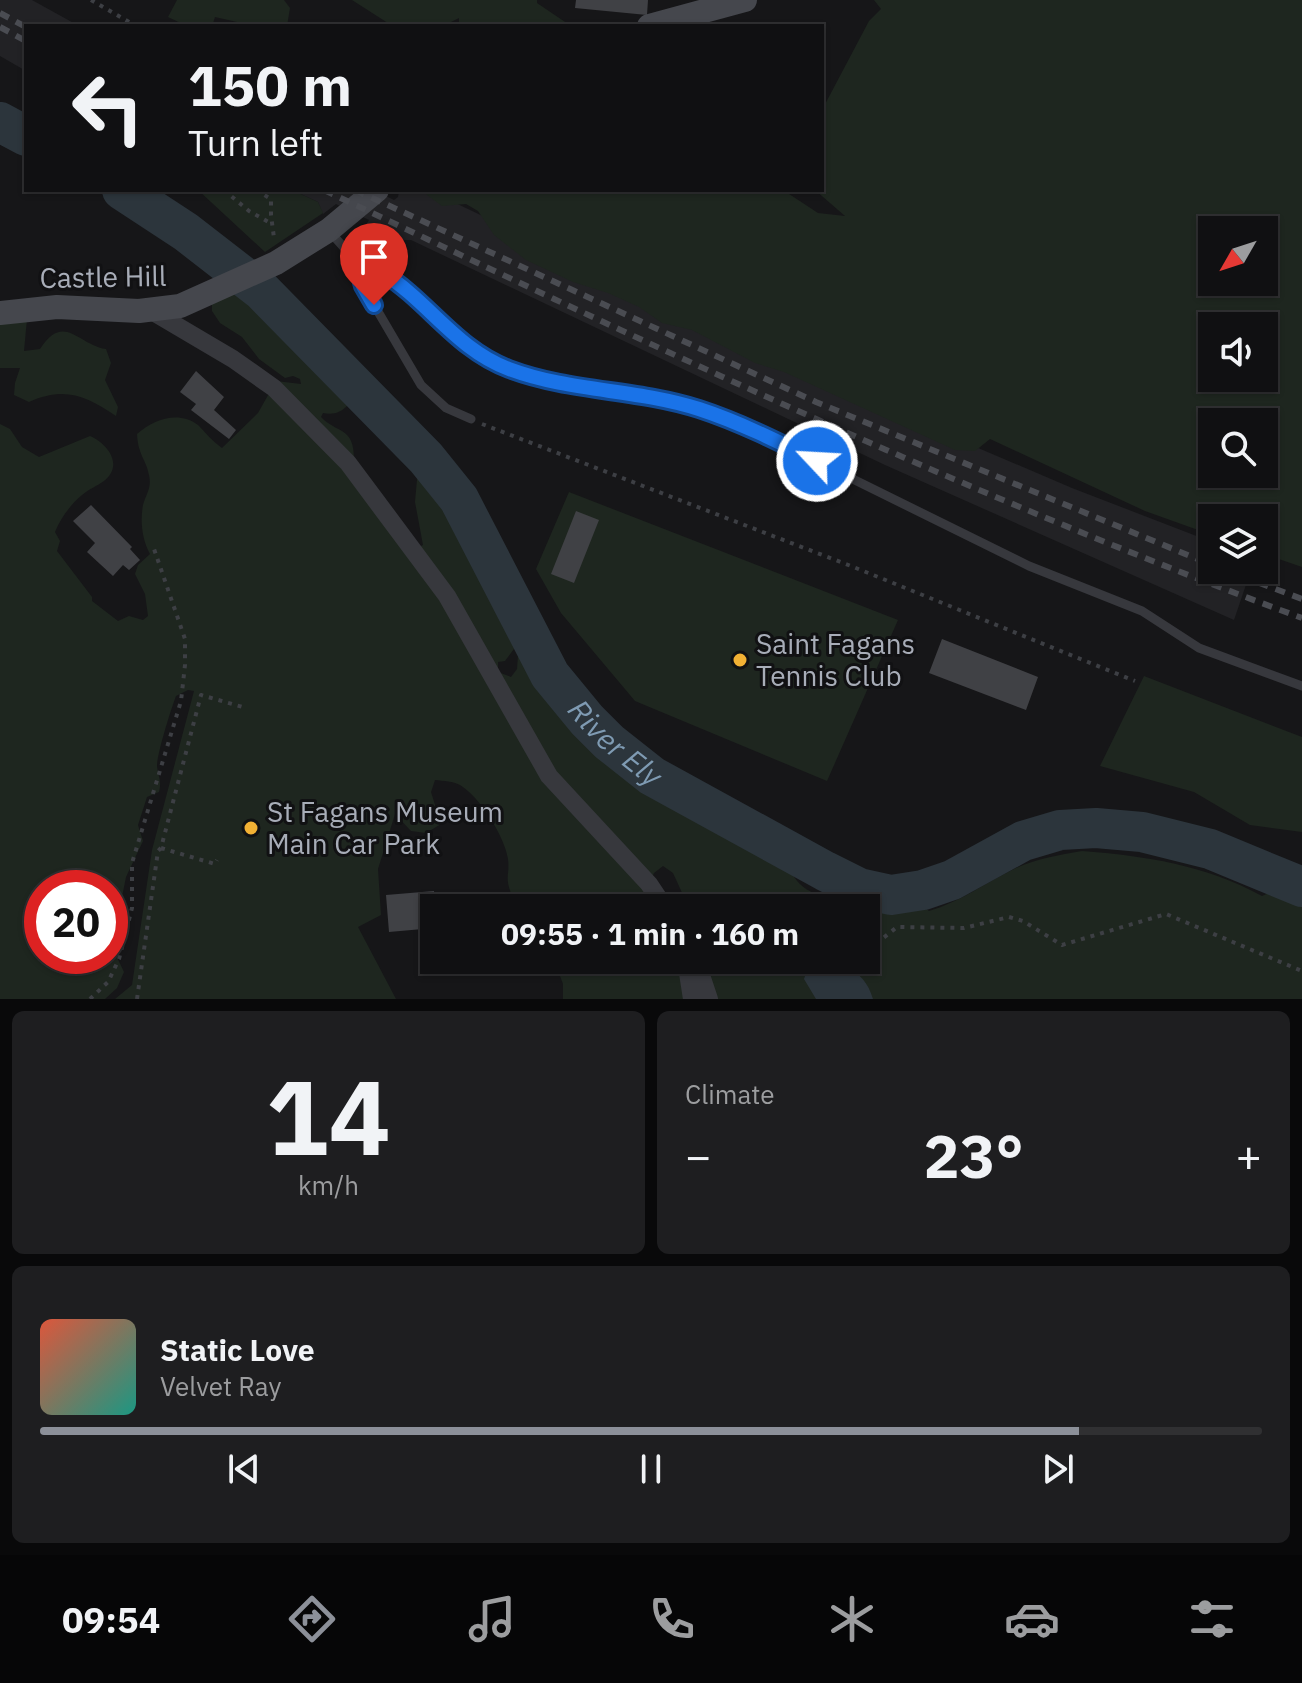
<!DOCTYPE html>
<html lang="en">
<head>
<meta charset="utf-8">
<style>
	:root { --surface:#101012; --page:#1e1e20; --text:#f1f3f6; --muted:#9c9d9f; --line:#303032; --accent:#8c9099 }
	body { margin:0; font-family:"IBM Plex Sans",sans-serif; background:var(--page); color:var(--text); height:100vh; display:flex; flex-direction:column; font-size:30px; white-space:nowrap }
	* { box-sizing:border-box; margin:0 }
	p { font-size:26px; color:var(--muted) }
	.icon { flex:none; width:44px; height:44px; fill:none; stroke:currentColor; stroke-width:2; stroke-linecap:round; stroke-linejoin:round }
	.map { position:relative; height:999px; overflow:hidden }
	.details { display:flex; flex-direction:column; gap:12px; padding:12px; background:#09090a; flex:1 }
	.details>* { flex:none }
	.top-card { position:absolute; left:24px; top:24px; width:800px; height:168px; border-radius:0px; box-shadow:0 2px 6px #0004,0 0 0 2px var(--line); background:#101012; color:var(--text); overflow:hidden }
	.needle { width:52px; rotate:231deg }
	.tools { position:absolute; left:1198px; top:216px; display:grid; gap:16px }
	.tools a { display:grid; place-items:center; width:80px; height:80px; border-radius:0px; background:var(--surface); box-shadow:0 2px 6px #0004,0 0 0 2px var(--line); font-size:40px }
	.speed { position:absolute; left:24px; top:870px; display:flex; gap:16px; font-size:40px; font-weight:700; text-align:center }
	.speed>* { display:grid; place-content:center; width:104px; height:104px; border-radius:50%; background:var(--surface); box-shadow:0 2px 6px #0004,0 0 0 2px var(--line); line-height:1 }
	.speed .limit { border:12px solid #d22; background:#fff; color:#111 }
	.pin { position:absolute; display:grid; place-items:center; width:68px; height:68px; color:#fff; margin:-82px -34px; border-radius:50% 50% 50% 0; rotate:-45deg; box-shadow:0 0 8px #0007 }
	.pin .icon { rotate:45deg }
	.me { position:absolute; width:88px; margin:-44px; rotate:295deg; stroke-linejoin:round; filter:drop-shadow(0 0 6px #0008) }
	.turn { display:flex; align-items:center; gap:28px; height:168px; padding:0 32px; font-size:36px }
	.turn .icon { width:104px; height:104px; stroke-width:2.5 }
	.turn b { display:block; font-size:56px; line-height:68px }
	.big { font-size:60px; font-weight:700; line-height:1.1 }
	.details .card { flex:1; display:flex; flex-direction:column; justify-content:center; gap:12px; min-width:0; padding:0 28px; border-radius:12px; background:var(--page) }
	.details .dial { align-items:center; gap:0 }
	.dial b { font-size:104px; line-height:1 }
	.song { display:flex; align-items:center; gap:24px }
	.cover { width:96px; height:96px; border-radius:12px; background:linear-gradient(135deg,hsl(10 70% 55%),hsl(170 70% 35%)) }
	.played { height:8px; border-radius:4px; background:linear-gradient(90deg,var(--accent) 85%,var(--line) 85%) }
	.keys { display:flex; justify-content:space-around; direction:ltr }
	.heat { display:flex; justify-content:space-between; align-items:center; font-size:44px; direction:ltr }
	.details .tiles { flex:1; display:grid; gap:12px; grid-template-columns:1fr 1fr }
	.card:last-child { grid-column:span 2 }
	.trip { position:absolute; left:420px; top:894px; width:460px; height:80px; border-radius:0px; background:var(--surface); box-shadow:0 2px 6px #0004,0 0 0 2px var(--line); font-weight:700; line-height:80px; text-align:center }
	.menu { display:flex; height:128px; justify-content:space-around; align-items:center; background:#060607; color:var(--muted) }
	.menu .icon { width:56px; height:56px }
	.menu .on { color:var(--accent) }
	.menu b { font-size:36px; color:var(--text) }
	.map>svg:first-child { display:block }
</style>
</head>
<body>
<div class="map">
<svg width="1302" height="999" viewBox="0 0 1302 999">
	<rect width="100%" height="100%" fill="#161618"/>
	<path fill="#222225" d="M0,0H32L79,26H26V71L0,56Z
		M292,190H374L394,200L398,197L399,190H428L901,415L1072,488L1212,542V570H1251L1234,620L885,465L411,240H404L396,256L400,262L397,267H391L359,236L369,220L336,204L323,214L318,202Z"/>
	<path fill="#1e261f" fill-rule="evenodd" d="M177,0H284L290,8L287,26H242L237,22L215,17L212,26H187L168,17Z
		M352,0H537V3L571,26H459V18L447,24L391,25Z
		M874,0H1302V567L1264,554V518H1212V535L1145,511L990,439L975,451L955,450L784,372L755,363L692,330L662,323L639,307L608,293L573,282L526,260L494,235L478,211L466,204L442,206L427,195L424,190H783L818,213L845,216L815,190H822V110L869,21L881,9ZM1212,230H1264V282H1212ZM1212,326H1264V378H1212ZM1212,422H1264V474H1212Z
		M198,190H292L318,202L323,213L265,252Z
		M238,291L251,297L264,310L287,322L301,339L313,364C326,373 369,381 347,406C340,413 333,415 323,413L321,417C337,434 354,426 354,459L419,547L423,545L415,502L418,469L430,467C452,480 485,510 489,536C491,545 486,553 483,561L487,567C505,567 509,569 515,585L502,620L517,635L519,642L505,661L498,662V672L511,677L517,669L518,655L530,651L550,665L541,688C551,692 564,690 573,695C591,703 588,728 585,743C613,760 634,796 668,802L670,792L684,786L694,787L704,809L699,820L739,835L744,832L757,837L761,850L774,856L790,859C790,891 818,891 838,908H689L673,873L663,866L654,873L647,889L668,908H526L525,902L512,896C504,876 510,876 508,859C505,837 479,796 460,785C453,781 444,781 435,780L431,792L441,824L426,833L411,831L395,814L378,869L381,915L358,927L396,999H115L132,985L152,850L194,691L188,690L176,696C171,709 157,754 157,766C158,776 162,781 159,792L147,797L138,825L143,841L126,877L112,947L124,972L117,988L105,999H0V424L10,429L22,447L39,457L90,436C108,444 124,465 104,481C97,486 89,489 82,495C71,504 60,519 55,532L60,541L57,551L92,597V601L118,621L129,616L143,620L148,616L145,594L135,574L138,565L150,554C142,540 140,521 143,505C146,494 152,488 149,475C146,459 138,455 137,434C153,420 178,410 198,425C206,433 212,441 222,448L258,413L276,381L301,384L300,379L293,376L285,378L259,359L242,337L220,323L212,311V297ZM42,888H110V956H42Z
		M0,315L27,319L24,351L40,349C64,312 77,344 106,349L111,363L105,380L118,407L116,416C86,396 65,386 29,402L14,395L15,383L20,368H0Z
		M569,492L898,620L827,781L635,701L561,613L536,569Z
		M1144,676L1302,737V832L1250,825L1194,792L1100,766Z
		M1082,851C1146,856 1205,865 1262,896L1273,891L1302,907V999H715L706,967L713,965L702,960H866V908H842L854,902L864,907L879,904L893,912L900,899L916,900L929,911C960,902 985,883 1014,869C1036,859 1058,855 1082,851Z
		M554,960H684L679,967L685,999H563V984Z"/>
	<path fill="#2c353c" d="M810,962C840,967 863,965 873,999H816L804,979Z"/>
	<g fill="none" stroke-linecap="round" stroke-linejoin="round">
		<g stroke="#2c353c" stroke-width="40">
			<path d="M0,122L26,136"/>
			<path id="s1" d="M122,190L186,232L262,291L426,458L459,499L550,675L587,720L609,742L652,776L825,871L859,888L891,895L923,890L952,880L1023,841L1060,830L1096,828L1142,832L1210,849L1302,887"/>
		</g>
	</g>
	<path fill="#404145" d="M576,0H648L647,15L575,8Z
		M196,371L224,397L214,410L236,430L229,439L191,410L196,404L180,392Z
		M91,505L132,547L130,549L140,560L129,570L123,565L113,576L87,552L95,543L73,521Z
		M576,511L599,520L574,583L551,574Z
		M942,639L1038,677L1026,710L929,673Z
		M434,891V928L389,932L386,895Z"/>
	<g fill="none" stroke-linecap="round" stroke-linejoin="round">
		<path stroke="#3d3f44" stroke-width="4" stroke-dasharray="4 6" stroke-linecap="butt" d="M91,0L136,26
			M224,190L249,211L272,224
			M256,190L271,199V215L274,238
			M482,424L851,566L1135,681
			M161,848L215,864L217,860
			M866,943H877L897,927L964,928L1009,917L1023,921L1062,945L1166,914L1302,971
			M90,999L108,982L119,959L132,908V863L181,701L185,665V639L153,546
			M137,999L158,851L161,848L201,695L246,708"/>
		<path stroke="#37383d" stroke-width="9" d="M331,233L356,261L363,286L421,385L446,408L471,419
			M356,261L382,272L403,288L471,350L507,368L546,381L631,394L699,409L790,448L1029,566L1142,611L1199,648L1302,686"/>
		<path stroke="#37383d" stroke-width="18" d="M150,310L233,359L274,388L348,463L447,596L549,776L649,884L665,908
			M690,960L688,973L692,999
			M692,960L698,966L709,999"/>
		<path stroke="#45474d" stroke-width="24" d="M649,26L745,0
			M0,313L57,307L139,311L180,306L276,263L329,230L377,190"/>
		<path stroke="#4a4c52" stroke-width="6" stroke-dasharray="10 8" stroke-linecap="butt" d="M0,13L26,27
			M0,27L26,41
			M324,190C645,343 967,495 1302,618
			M355,190L816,402L1212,565
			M1225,570L1302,599"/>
	</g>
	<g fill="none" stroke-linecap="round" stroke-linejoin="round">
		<defs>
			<path id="route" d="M374,305L363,286L356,261C365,265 375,268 383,273C429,302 456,349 509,369C570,392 637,389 699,409C739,422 779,442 817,461"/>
		</defs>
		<use href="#route" stroke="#114b97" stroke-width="20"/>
		<use href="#route" stroke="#1a73e8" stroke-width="14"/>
	</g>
	<g fill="#f2b134" stroke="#111113" stroke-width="3">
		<circle cx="740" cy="660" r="8"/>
		<circle cx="251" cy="828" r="8"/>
	</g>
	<g text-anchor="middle" stroke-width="6" stroke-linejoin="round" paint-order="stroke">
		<g font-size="28" fill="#a8adb8" stroke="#111113">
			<text transform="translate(103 277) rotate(-1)" y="10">Castle Hill</text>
		</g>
		<g font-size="28" fill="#a8adb8" stroke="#111113" text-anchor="start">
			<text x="756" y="654">Saint Fagans<tspan x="756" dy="32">Tennis Club</tspan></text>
			<text x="267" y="822">St Fagans Museum<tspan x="267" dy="32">Main Car Park</tspan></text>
		</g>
		<g font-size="30" font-style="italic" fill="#7f9bb3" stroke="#111113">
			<text dy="10" stroke="none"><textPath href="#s1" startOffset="752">River Ely</textPath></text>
		</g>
	</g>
</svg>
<div class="tools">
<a><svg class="needle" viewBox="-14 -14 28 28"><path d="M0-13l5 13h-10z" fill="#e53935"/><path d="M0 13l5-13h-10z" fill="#9c9d9f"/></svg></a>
<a><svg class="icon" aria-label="sound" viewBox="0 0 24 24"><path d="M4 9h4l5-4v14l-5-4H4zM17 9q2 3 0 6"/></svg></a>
<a><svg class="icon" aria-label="search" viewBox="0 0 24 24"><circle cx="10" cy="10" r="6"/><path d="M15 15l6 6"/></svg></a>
<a><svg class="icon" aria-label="layers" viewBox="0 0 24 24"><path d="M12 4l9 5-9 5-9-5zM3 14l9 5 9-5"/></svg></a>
</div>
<div class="speed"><div class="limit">20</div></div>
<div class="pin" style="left:374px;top:305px;background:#d93025"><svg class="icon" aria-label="arrive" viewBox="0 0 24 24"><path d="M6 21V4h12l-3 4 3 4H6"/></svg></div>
<svg class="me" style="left:817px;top:461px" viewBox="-20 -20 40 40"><circle r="17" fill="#1a73e8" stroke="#fff" stroke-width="3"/><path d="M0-11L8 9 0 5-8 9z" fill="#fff"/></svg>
<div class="trip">09:55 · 1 min · 160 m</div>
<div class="top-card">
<div class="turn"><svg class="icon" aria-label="left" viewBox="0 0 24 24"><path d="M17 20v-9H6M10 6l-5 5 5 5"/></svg><div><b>150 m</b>Turn left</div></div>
</div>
</div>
<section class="details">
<div class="tiles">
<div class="card dial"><b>14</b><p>km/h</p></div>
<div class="card"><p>Climate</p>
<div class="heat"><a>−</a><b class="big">23°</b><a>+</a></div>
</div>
<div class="card">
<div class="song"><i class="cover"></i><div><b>Static Love</b><p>Velvet Ray</p></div></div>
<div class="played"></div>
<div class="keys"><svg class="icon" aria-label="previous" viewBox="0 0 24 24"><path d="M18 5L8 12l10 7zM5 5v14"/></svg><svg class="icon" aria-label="pause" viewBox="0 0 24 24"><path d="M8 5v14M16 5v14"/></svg><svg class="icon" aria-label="next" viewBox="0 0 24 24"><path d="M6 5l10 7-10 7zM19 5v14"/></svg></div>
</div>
</div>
</section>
<nav class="menu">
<b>09:54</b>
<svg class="icon on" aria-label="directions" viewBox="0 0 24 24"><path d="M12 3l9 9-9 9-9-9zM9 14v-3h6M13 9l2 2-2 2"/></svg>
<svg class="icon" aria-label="music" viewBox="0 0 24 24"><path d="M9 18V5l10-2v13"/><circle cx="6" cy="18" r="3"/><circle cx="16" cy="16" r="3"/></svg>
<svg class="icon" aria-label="phone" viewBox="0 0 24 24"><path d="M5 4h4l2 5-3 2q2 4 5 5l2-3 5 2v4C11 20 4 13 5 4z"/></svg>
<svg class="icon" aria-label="climate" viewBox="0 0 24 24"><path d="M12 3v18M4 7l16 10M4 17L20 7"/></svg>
<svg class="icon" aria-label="car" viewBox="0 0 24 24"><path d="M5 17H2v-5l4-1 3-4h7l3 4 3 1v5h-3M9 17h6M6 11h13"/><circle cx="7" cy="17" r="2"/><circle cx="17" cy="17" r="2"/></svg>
<svg class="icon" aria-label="filters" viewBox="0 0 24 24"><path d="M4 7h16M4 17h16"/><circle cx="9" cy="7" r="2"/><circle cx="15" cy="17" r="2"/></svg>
</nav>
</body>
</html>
